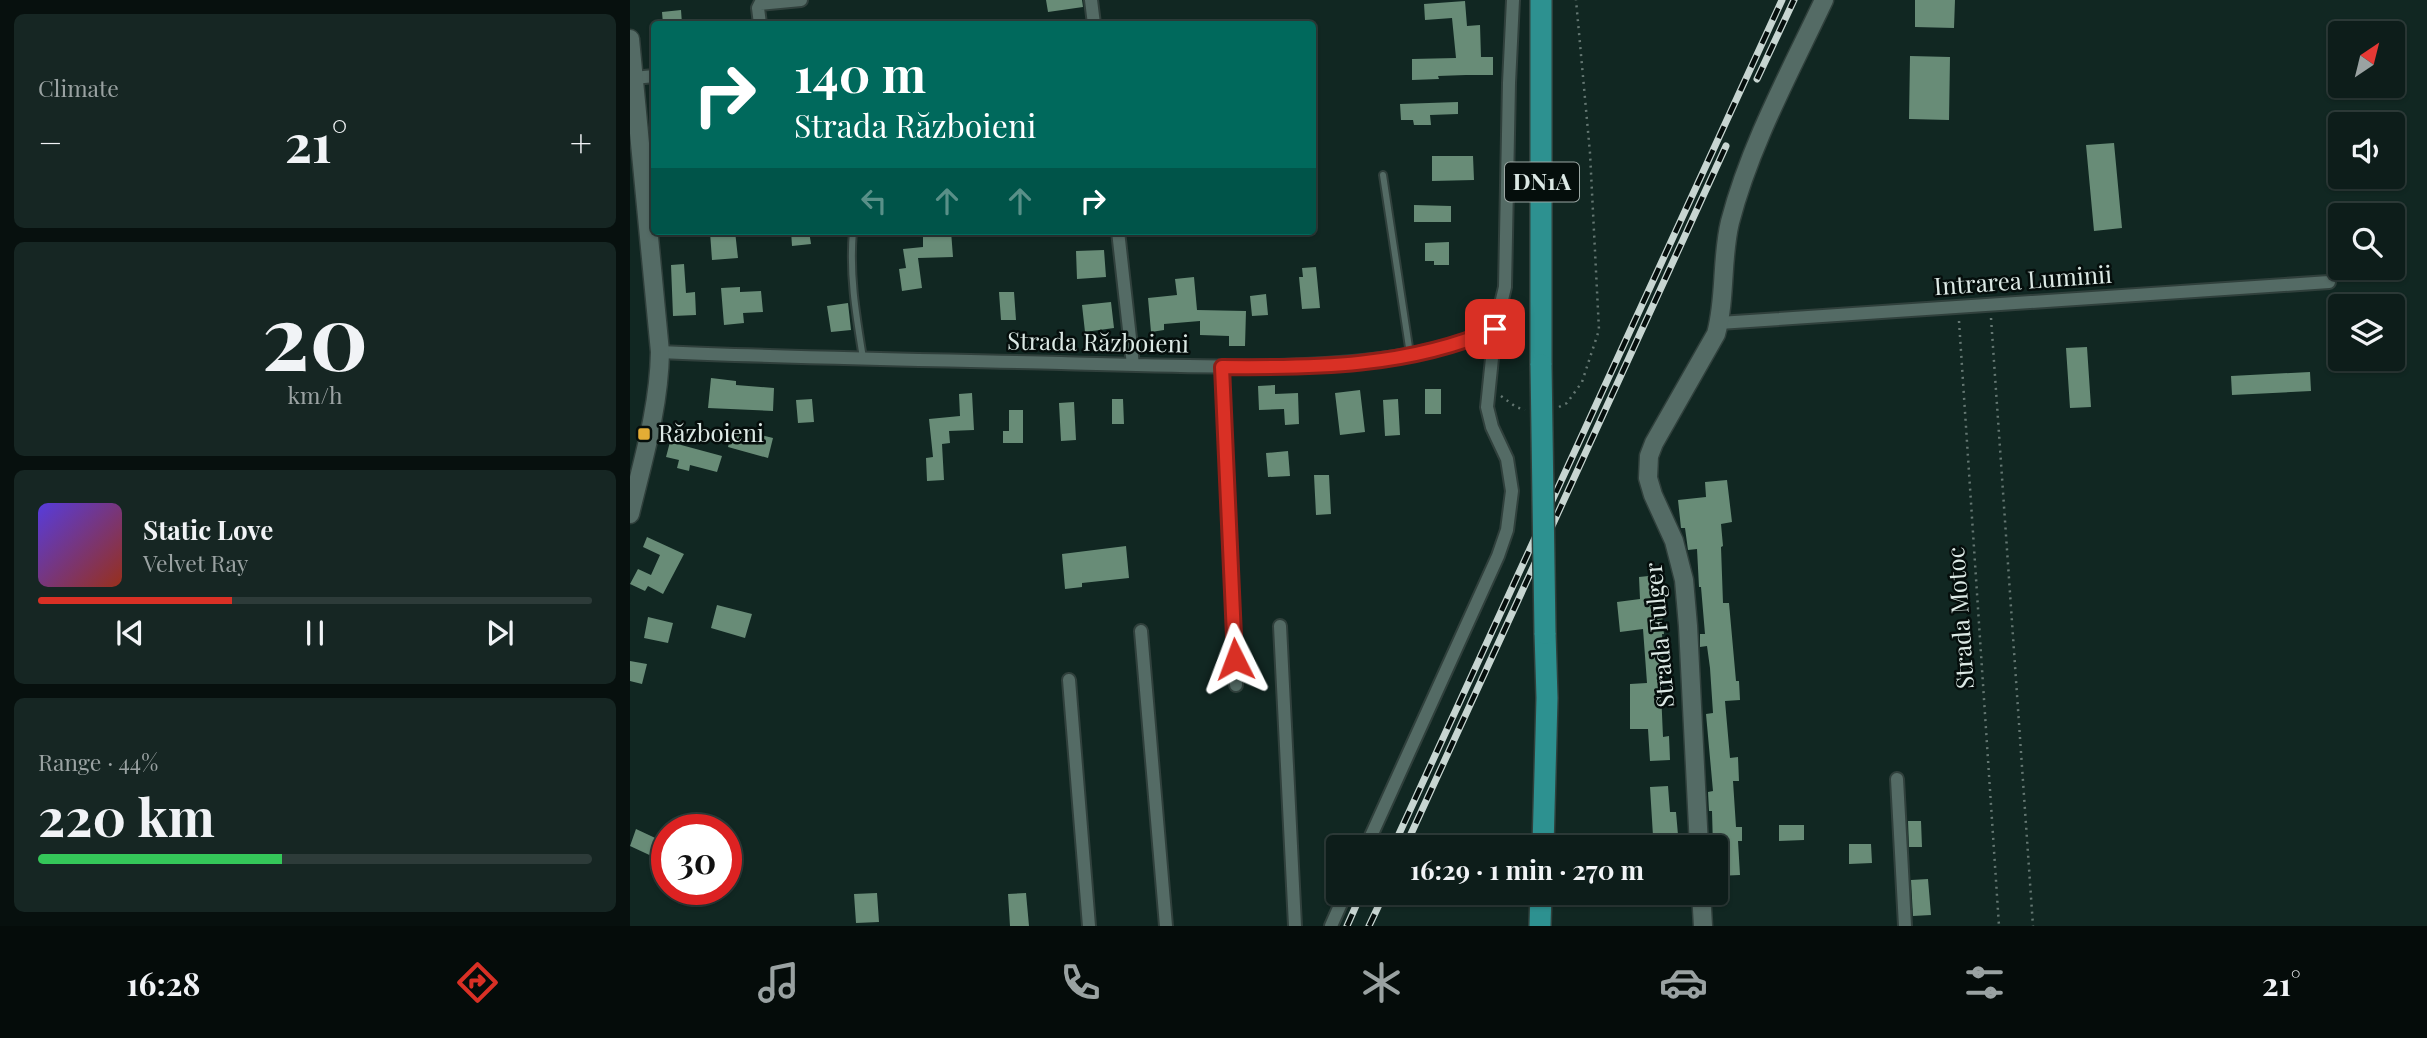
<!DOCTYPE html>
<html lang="en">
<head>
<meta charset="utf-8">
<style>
	:root { --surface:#0d1d1a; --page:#162623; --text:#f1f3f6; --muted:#9aa2a2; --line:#2d3b39; --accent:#d93025 }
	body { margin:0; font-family:"Playfair Display",serif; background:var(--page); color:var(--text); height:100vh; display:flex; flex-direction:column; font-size:26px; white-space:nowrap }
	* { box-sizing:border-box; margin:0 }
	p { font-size:23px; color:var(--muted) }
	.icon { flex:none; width:38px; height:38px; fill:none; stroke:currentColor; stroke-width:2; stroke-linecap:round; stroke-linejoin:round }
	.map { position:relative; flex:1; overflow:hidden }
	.side { display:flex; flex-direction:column; gap:14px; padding:14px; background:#07100e; width:630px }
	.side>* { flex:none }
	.top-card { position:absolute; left:21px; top:21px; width:665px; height:214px; border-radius:7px; box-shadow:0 2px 5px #0004,0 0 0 2px var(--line); background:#00695c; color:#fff; overflow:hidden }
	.needle { width:46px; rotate:35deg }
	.fabs { position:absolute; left:1698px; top:21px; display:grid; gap:14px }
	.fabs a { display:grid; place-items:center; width:77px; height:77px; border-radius:7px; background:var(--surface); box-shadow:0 2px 5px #0004,0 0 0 2px var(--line); font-size:35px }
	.speed { position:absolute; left:21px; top:814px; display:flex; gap:14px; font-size:35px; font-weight:700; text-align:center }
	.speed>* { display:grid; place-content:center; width:91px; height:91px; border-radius:50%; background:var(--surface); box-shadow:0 2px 5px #0004,0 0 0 2px var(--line); line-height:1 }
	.speed .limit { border:10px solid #d22; background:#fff; color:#111 }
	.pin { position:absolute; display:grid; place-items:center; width:60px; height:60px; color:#fff; margin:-30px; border-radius:14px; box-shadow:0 4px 10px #0006 }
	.me { position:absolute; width:77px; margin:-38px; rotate:357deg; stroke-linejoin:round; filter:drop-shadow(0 0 5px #0008) }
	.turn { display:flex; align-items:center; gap:24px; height:147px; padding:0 28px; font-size:32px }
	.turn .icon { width:91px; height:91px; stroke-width:2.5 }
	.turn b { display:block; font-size:49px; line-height:60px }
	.lanes { display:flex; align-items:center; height:66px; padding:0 28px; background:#0003; justify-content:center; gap:35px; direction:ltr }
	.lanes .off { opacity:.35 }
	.big { font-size:52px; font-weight:700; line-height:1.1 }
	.side .tile { flex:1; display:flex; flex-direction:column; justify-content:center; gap:10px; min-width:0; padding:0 24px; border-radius:10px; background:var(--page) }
	.side .dial { align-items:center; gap:0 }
	.dial b { font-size:91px; line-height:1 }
	.song { display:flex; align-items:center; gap:21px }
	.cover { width:84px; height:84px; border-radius:10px; background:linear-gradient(135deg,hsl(250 70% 55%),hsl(10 70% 35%)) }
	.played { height:7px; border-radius:4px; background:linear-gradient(90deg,var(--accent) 35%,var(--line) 35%) }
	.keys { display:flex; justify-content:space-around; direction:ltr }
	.heat { display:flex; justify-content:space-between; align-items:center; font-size:38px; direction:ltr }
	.charge { height:10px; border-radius:5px; background:linear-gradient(90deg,#34c759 44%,var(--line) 0) }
	.trip { position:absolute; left:696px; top:835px; width:402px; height:70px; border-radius:7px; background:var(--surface); box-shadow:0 2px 5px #0004,0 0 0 2px var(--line); font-weight:700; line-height:70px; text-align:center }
	.tab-bar { display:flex; height:112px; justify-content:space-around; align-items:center; background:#050c0a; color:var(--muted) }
	.tab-bar .icon { width:49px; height:49px }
	.tab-bar .on { color:var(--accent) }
	.tab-bar b { font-size:32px; color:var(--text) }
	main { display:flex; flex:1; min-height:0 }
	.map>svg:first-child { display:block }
</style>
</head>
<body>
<main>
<section class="side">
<div class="tile"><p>Climate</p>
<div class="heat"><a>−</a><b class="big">21°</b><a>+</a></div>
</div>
<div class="tile dial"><b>20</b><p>km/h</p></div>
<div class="tile">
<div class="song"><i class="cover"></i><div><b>Static Love</b><p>Velvet Ray</p></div></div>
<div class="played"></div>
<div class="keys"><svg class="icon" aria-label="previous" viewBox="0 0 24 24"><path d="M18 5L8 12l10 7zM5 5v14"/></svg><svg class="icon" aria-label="pause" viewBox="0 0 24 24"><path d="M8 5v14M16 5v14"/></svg><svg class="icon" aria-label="next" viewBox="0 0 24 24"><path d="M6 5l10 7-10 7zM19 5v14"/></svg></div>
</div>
<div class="tile"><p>Range · 44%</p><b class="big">220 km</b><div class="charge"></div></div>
</section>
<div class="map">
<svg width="1797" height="926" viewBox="0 0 1797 926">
	<rect width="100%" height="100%" fill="#112722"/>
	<path fill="#688c77" d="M416,0H452L453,7L418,12Z
		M1285,0H1325L1324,28L1285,27Z
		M835,1L837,26L850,25L851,57H863V75H836L808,76L809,79L782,80V59L826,58L822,18L795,20L794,4Z
		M51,10L52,24H33L32,12Z
		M1280,56L1320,57L1319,120L1279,119Z
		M828,102V114L800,115L801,125H784L783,120H771L770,104Z
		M1484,143L1492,228L1464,231L1456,145Z
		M802,156H843L844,180L802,181Z
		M784,205L821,206V222H784Z
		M105,231L108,258L82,260L80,232Z
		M161,231H179L181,244L162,246Z
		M293,231H321L323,257L288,258L292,288L272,291L269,269L276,268L273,249L293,247Z
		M819,242V265H804V261H795V243Z
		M474,250L476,277L447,279L446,251Z
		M54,264L56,293L65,292L66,315L43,316L41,265Z
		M686,267L690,308L672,309L669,277H673L672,268Z
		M564,277L567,310L616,311L615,346H599V336L570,335V321L534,324V330L521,332L518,298L547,295L545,279Z
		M110,287V292L131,291L133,312L113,313L114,323L94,325L91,288Z
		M369,292H384L386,320H371Z
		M636,294L638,315L622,316L620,296Z
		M481,302L484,328L455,332L452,305Z
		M218,303L221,330L201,332L197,306Z
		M1457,347L1461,407L1440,408L1436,348Z
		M1680,372L1681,391L1602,395L1601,376Z
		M81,378L106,381V385L144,388L143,411L78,408Z
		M645,385V394L668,393L669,424L655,425L654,409L629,410L628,386Z
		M795,389H811V414H795Z
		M730,390L735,432L710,435L705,393Z
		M342,393L344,430L319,431L320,443L312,444L314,480L297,481L296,458L303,457L299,419L330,416L329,394Z
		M182,399L184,422L168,423L166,400Z
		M482,399H493L494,424H482Z
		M768,399L770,435L755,436L753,400Z
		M444,402L446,440L431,441L429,403Z
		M379,410H393V443H373V431H379Z
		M103,428L143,438L138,458L98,447Z
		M40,442L92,456L87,472L60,465L59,471L47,468L49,460L36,457Z
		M658,451L660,476L638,477L636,453Z
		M684,475H699L701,514L686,515Z
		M1097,480L1102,522L1091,524L1093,546L1091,547L1093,603H1099L1106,681H1109L1110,700L1095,701L1100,758L1108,757L1109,781H1103L1106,827H1112V841H1108L1110,875L1087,876V847H1083L1082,811H1079L1078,792L1083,791L1076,714L1083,713L1080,668L1077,646L1070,647V634H1075L1071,587H1069L1067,549L1058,550L1055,528H1051L1048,500L1076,497L1075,482Z
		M17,537L54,554L33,594L18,586L15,591L0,584L8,569L21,575L30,555L13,547Z
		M496,546L499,578L452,583V587L435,589L432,554Z
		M1028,575L1034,634H1032L1034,669H1030L1033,737L1039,736L1040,760L1020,761L1018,729H1000V684L1017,683L1013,629L990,632L987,602L1010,599L1009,577Z
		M87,605L122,614L115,638L81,628Z
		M18,617L43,623L38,643L14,638Z
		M0,661L17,664L12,684L0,681Z
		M1038,786L1040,812H1046L1048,835L1023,836L1020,787Z
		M1278,821H1291L1292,847H1279Z
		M1149,825H1174V840L1149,841Z
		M6,829L36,843L28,859L0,846Z
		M1219,844H1241L1242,863L1219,864Z
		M1298,879L1301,915L1283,916L1281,880Z
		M247,893L249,922L226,923L224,894Z
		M396,893L399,926H380L378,894Z"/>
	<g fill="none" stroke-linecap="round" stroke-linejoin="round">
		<defs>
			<path id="lane" d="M753,175L780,354
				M223,231C219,274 226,315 233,358"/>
			<path id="street" d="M461,0L464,24
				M130,24L128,8L130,4L171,0
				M4,78L24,76
				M488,231L503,365
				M1089,323L1699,282
				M30,352C163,358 297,360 431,363C503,365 575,368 648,366C723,364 795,359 865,329
				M592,367L606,685
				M650,626L665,926
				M511,631L536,926
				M439,680L459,926
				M1267,779L1275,926
				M736,847L868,556L877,530L882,491L877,459L862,427L857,407L865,329L875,287L879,83L883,0
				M701,926L716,892"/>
			<path id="secondary" d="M0,39L30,352C29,408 13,460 0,514
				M1069,847L1058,626L1054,580L1044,541L1023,495L1018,478L1019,456L1024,443L1086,334C1096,298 1091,259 1100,222C1120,145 1160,72 1194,0
				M1071,892L1073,926"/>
			<path id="primary" d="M911,0V365
				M913,847L917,698L915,633
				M910,926L911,892"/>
		</defs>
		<use href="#lane" stroke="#30403c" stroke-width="10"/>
		<use href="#street" stroke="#30403c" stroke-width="16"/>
		<use href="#secondary" stroke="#30403c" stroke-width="21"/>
		<use href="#primary" stroke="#30403c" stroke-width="24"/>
		<path stroke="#647772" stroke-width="2.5" stroke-dasharray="2 5" stroke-linecap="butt" d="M1361,318L1403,926
			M1329,321L1369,926
			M871,396L886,407L895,410
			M929,407L937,403L952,382L969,330L960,153L946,0"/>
		<use href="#lane" stroke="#546b65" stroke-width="6"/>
		<use href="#street" stroke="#546b65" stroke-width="12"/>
		<use href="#secondary" stroke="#546b65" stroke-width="18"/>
		<use href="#primary" stroke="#2d9190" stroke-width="21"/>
		<defs>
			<path id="rail" d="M1127,79L1164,0
				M763,847L1152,0
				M775,847L1096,146
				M717,926L732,892
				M739,926L755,892"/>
		</defs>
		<use href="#rail" stroke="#c7d5d1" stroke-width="7"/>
		<use href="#rail" stroke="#050e0c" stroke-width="4.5" stroke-dasharray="13" stroke-linecap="butt"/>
		<defs>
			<path id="primary-bridge" d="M911,365L915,633"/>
		</defs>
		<use href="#primary-bridge" stroke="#30403c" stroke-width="24" stroke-linecap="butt"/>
		<use href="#primary-bridge" stroke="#2d9190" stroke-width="21"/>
	</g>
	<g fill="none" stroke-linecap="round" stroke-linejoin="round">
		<defs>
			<path id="route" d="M605,659L592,367C684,368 779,367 865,329"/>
		</defs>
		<use href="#route" stroke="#8d1f18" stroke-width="18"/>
		<use href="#route" stroke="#d93025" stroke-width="12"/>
	</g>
	<rect fill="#e4ad35" stroke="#050e0c" stroke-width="2.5" x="7" y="427" width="14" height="14" rx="3.5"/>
	<g text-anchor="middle" stroke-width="5" stroke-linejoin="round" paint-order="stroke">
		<rect fill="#050e0c" stroke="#9ca7a4" stroke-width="2" x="875" y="162.5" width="74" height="39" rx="5"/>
		<g font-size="23" font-weight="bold" fill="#dce9e5">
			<text x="912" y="190">DN1A</text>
		</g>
		<g font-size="24" fill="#dce9e5" stroke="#050e0c">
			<text transform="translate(1393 281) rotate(-4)" y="8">Intrarea Luminii</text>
			<text transform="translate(468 343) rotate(1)" y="8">Strada Războieni</text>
			<text transform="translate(1331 618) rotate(-94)" y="8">Strada Motoc</text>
			<text transform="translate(1030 635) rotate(-95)" y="8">Strada Fulger</text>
		</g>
		<g font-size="24" fill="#dce9e5" stroke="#050e0c" text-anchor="start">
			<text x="28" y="442">Războieni</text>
		</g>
	</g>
</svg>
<div class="fabs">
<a><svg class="needle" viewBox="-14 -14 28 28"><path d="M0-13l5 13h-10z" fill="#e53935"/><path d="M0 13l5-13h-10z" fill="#9aa2a2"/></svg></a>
<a><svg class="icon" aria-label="sound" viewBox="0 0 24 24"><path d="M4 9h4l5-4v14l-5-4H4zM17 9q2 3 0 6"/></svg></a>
<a><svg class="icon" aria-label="search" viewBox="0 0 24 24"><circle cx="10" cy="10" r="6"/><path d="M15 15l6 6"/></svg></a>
<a><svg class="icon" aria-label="layers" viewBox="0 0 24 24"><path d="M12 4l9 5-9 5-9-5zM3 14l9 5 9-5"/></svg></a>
</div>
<div class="speed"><div class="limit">30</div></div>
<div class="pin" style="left:865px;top:329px;background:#d93025"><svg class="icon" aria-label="arrive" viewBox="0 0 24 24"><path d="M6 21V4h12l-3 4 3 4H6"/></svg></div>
<svg class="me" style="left:605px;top:659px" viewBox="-20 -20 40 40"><path d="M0-17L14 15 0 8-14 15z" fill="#d93025" stroke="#fff" stroke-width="4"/></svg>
<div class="trip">16:29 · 1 min · 270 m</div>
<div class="top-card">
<div class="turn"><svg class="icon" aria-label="right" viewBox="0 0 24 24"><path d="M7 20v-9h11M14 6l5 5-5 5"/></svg><div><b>140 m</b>Strada Războieni</div></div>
<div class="lanes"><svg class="icon off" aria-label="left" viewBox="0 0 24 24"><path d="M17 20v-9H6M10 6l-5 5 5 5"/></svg><svg class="icon off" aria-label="ahead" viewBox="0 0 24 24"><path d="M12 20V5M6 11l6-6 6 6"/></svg><svg class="icon off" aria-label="ahead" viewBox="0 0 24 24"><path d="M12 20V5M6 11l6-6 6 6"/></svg><svg class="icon" aria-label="right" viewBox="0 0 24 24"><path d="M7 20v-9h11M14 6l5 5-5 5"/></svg></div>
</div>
</div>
</main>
<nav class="tab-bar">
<b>16:28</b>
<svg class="icon on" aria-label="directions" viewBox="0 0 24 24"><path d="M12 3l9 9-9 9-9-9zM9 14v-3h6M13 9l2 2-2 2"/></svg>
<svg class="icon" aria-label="music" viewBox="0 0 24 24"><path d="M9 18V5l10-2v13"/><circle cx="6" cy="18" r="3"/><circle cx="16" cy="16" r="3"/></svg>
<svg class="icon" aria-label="phone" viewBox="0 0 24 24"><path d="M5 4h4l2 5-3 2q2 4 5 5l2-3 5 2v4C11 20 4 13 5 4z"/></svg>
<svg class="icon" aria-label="climate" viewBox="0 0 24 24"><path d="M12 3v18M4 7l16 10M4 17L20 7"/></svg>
<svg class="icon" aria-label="car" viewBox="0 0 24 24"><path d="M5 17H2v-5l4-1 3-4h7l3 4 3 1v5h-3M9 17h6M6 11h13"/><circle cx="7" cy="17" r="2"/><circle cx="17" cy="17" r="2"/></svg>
<svg class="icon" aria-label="filters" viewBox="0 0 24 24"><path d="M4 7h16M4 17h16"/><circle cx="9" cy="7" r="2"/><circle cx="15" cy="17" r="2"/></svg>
<b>21°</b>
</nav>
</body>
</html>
